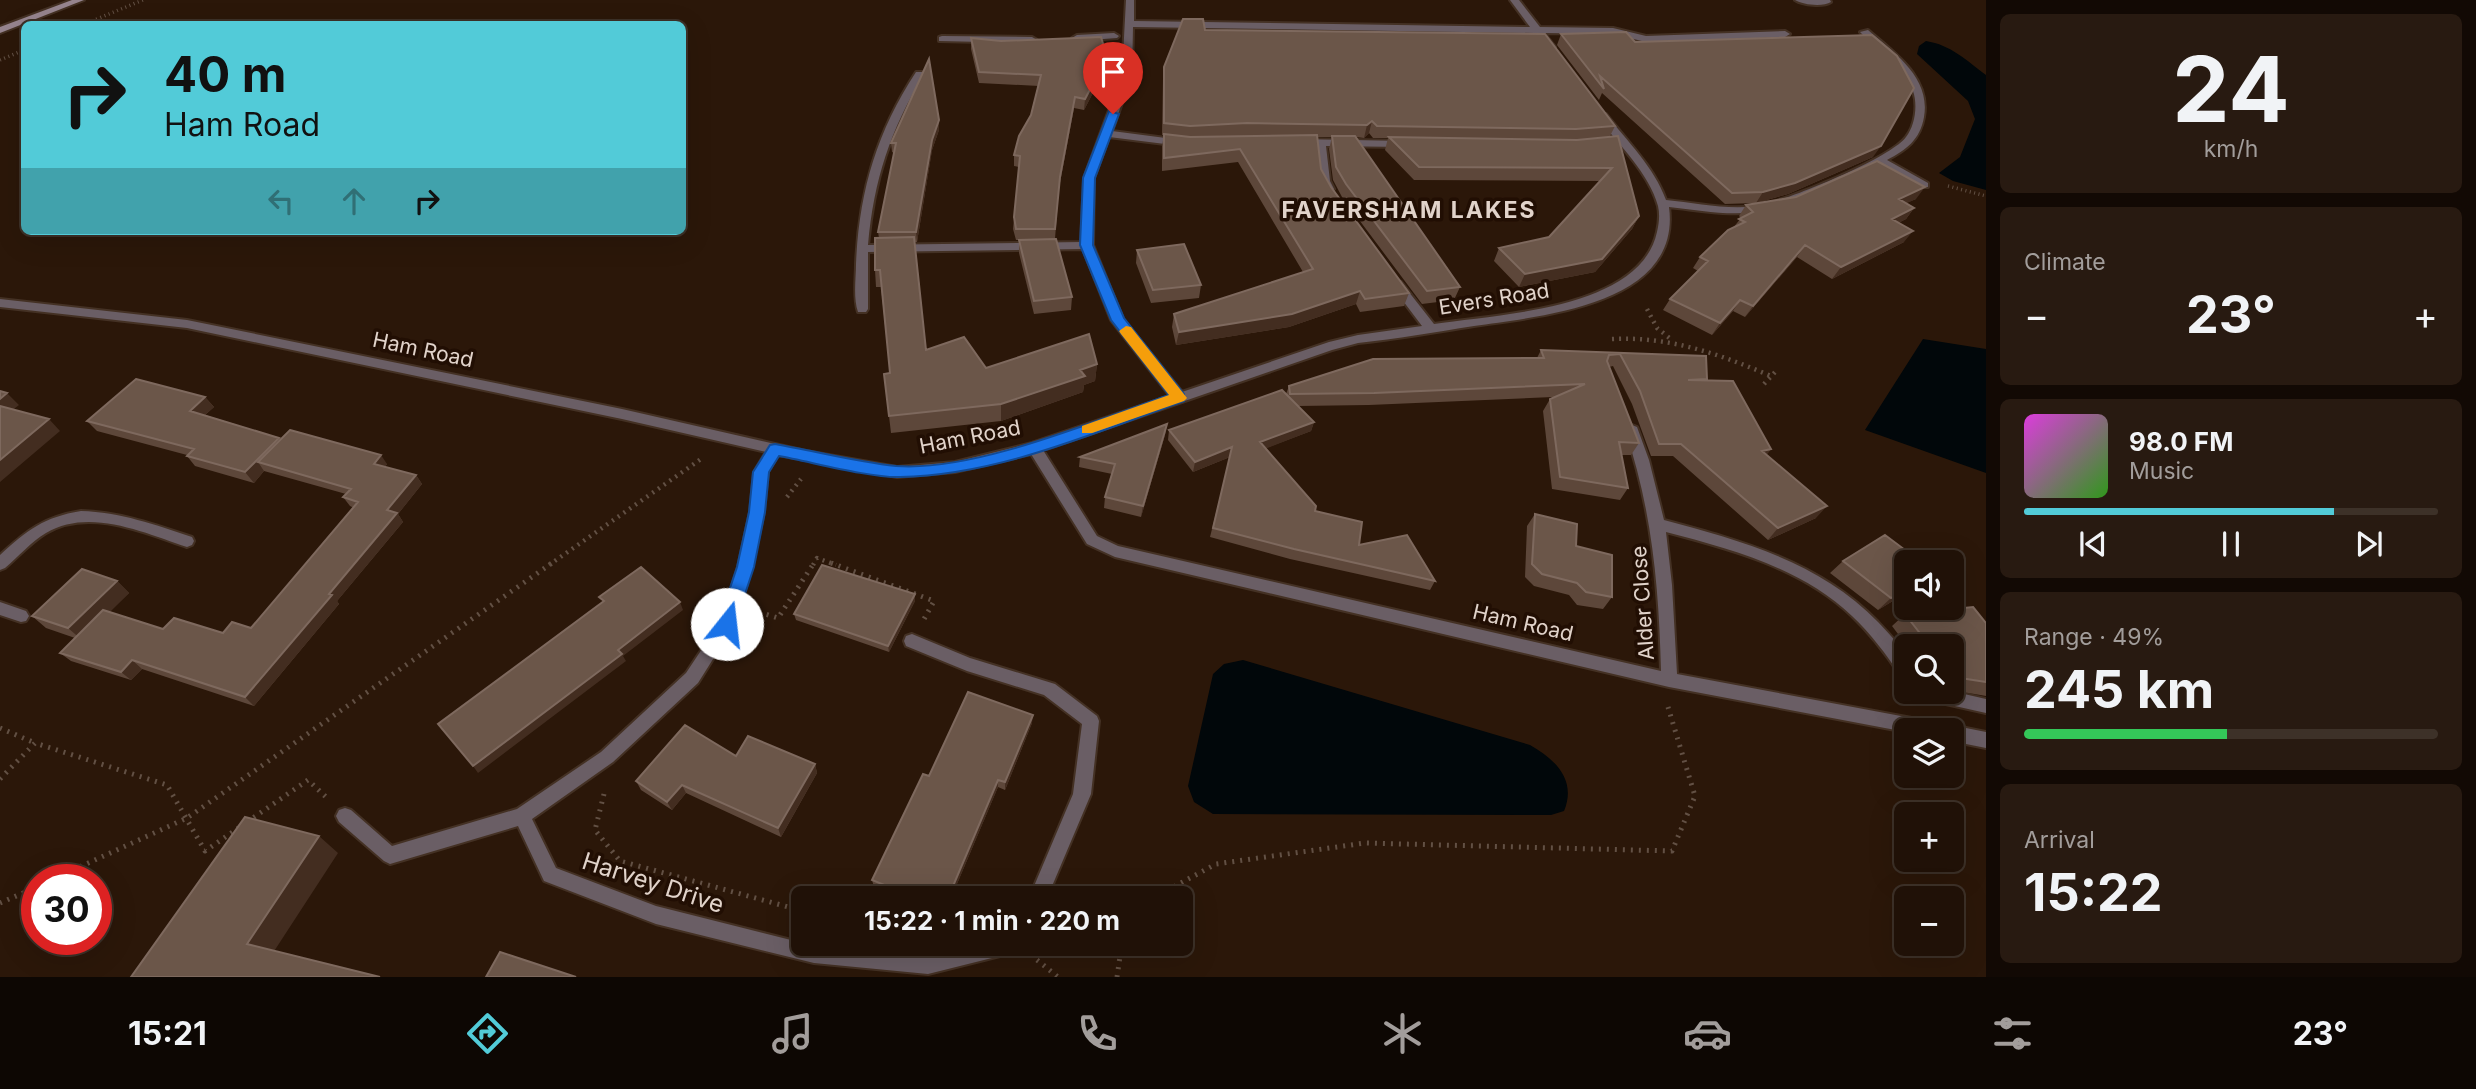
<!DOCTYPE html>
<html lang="en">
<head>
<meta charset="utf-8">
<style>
	:root { --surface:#201107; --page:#281a11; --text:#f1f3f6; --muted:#a29d9b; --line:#3d3128; --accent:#52cbd8 }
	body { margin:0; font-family:Inter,sans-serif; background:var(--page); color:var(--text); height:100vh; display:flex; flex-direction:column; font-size:26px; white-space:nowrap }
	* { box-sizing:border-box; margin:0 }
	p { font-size:23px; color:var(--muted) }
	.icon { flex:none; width:38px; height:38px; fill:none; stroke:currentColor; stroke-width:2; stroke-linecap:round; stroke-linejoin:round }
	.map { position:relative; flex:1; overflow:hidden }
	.details { display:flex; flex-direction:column; gap:14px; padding:14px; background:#120904; width:490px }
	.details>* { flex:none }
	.guide { position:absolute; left:21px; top:21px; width:665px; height:214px; border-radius:10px; box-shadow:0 7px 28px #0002,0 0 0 2px var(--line); background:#52cbd8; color:#111; overflow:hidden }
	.tools { position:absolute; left:1894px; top:550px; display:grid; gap:14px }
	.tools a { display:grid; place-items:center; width:70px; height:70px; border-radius:10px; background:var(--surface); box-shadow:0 7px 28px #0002,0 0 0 2px var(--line); font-size:35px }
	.speed { position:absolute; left:21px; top:864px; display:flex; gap:14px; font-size:35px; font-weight:700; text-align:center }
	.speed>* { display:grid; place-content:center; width:91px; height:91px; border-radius:50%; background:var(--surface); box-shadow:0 7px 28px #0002,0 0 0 2px var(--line); line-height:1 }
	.speed .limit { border:10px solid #d22; background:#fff; color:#111 }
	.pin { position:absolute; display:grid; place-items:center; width:60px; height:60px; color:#fff; margin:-72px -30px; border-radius:50% 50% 50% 0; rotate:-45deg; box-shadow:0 0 7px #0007 }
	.pin .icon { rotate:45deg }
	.me { position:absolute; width:77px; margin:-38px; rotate:16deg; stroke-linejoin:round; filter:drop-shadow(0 0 5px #0008) }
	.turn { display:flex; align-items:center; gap:24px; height:147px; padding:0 28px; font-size:32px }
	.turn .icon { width:91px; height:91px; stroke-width:2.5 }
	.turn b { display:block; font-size:49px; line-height:60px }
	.lanes { display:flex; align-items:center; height:66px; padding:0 28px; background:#0003; justify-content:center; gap:35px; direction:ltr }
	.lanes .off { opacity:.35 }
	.big { font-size:52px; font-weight:700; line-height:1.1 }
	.details .widget { flex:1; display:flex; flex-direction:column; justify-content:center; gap:10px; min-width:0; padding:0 24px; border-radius:10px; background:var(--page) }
	.details .dial { align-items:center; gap:0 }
	.dial b { font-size:91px; line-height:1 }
	.song { display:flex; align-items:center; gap:21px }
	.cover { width:84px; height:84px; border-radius:10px; background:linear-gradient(135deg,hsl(300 70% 55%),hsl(110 70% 35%)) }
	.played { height:7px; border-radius:4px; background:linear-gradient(90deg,var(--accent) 75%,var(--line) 75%) }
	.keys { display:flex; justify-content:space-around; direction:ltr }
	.heat { display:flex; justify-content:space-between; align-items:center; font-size:38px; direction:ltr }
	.charge { height:10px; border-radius:5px; background:linear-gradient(90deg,#34c759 49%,var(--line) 0) }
	.trip { position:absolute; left:791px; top:886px; width:402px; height:70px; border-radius:10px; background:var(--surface); box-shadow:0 7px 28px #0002,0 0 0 2px var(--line); font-weight:700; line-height:70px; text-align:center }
	.dock { display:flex; height:112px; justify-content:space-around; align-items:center; background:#0d0703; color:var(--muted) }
	.dock .icon { width:49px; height:49px }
	.dock .on { color:var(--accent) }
	.dock b { font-size:32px; color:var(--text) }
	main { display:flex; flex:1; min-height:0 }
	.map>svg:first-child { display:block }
</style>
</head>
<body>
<main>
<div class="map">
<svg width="1986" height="977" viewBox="0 0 1986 977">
	<rect width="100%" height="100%" fill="#2b1709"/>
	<path fill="#01070a" d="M1926,41C1951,45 1966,60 1986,75V190L1953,181L1939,173L1960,157L1975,119L1968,101L1917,54L1919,46Z
		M1923,339L1986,349V473L1865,430Z
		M1243,660L1530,745C1555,759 1577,780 1564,811L1551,815L1213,814L1194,802L1188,786L1213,674L1224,664Z"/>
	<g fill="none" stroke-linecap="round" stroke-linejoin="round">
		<defs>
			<path id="street" d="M1126,0H1134V21L1530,27L1510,0H1519L1540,27L1613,28L1646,36L1785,31L1790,34L1785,37L1646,42L1613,34L1544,33L1555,47L1550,50L1547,49L1534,33L1133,27L1132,75L1112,131L1181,140L1186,143L1181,146L1109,137L1094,178L1093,245L1123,319L1182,392L1329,342L1358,335L1422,326L1391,285L1397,281L1401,282L1434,324C1498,314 1640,310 1657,232C1659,223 1660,215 1658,206C1649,173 1619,145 1598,118V114H1606C1627,141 1654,167 1666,200C1696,203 1727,210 1757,206C1784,202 1891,158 1906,137C1915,126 1918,105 1913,91C1905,65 1878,51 1860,32L1868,30C1894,53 1931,77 1924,117C1920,140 1906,150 1887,160L1928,183V187H1920L1879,164C1841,183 1798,207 1756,212C1727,216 1698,210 1669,207C1682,305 1541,316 1474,326C1435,332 1397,339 1358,343L1332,350L1043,450L1097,536L1118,546L1661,671C1659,588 1652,509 1625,430L1632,425L1637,427L1649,460L1664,520C1742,541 1820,562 1878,622C1887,632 1900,644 1905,656C1907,661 1906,671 1906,677L1900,675C1886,654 1871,634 1852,616C1802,568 1731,549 1666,532L1672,585L1677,674L1933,722L1939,725L1941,730H1906V732L1669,687L1115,557L1087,544L1031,454L955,472L897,477L778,455L768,472L764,512L752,567L735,624L698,683L613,762L532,819L556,868L656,906L803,943L928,954L975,943H1025L1023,950L1016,952L928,974L814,963L656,924L544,881L518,826L390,864L384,861L339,822L336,816L339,810L345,808L351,810L392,846L517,809L601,752L686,673L720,622L738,567L750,512L754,472L766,452L622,419L187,328L0,307V299L187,320L622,409L806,451L897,467L955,462L1032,443L1170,396L1111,320L1083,249L868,252V309L866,312H858C853,298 856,278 856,264C859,193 876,133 916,72H922L924,74C890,131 874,179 868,245L1081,242L1084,178L1122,75Z
				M1795,0H1830L1831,2C1823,7 1803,5 1795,0Z
				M1114,33L1119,36L1117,38L1077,41L1072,38L1077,35Z
				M942,36L1032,37L1037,40L1032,43L939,41V37Z
				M1299,139L1405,141L1410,144L1405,147L1326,146L1330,181L1334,189L1329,192L1325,191L1320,181L1316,145L1295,144L1294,142Z
				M81,511C120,512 156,525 192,537L194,541L192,545L187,547C145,533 89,507 46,533C31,542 19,556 5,568L0,570V555C27,530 44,517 81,511Z
				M0,602L26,611L29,616L26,621L21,622L0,615Z
				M912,634L970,658L1055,684L1097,716L1099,721L1091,794L1047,898H1029L1073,794L1082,724L1044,695L967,671L906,646L904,641L906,636Z
				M1911,691H1951L1986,699V713L1919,698L1913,696Z
				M1951,725L1986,732V748L1951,741V730H1944Z"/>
			<path id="secondary" d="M72,0H84L0,33V27Z"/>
		</defs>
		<use href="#street" stroke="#443124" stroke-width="4"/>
		<use href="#secondary" stroke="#443124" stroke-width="4"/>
		<path stroke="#625044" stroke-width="3.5" stroke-dasharray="1 3.5" stroke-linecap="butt" d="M92,21L143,0
			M0,60L24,50
			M1948,186L1986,196"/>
		<path stroke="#625044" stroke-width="4.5" stroke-dasharray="2 5" stroke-linecap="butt" d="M1647,309L1657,328L1672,340
			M1612,339C1669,336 1719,354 1771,376
			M1764,384L1777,370
			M787,497L801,479
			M549,565L701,459
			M813,565L817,558L836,565"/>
		<path stroke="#625044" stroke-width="5" stroke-dasharray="2 6" stroke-linecap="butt" d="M831,563L934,601L924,619
			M759,612L778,618L814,563
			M0,728L35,743
			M0,779L35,743L167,785L205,851L240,827
			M604,794L595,830L620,861L803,911
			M247,822L308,780L326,797
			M51,880L187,818L552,563
			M1153,898L1216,864L1365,843L1672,851L1695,796L1668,707
			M0,903L37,887
			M1037,960L1058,977
			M1117,977L1122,943"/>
		<use href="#street" fill="#6a5e65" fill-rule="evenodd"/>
		<use href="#secondary" fill="#96848e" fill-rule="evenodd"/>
	</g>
	<path fill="#5d473a" d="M1205,30L1615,126L1610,136L1639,216L1632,229L1595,272L1519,287L1494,261L1499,248L1549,237L1601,181L1414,180L1385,150L1388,138H1373L1369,133L1364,138L1356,137L1460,287L1454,300L1422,304L1342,197L1333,180L1329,149L1332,137H1317L1321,169L1331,187L1409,293L1404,306L1360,312L1356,304L1289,327L1176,345L1172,327L1174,314L1303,272L1238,162L1162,171V146L1164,135H1162L1163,78L1164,67Z
		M1561,34L1635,42L1873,157L1788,194L1756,203L1725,204L1602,93L1599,100L1557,45Z
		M971,38L1107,57L1106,68L1084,110L1074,108L1059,188L1055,239L1072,297L1071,310L1034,314L1019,253V240H1016L1013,229L1019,167L1014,166V155L1031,115L1039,86L979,83L971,49Z
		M939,130L932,150L917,242H915L926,350L986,368L1097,364L1095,381L1084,385L1083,392L1001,421L891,433L884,374L890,373L881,287H876L875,270L879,238L878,232L894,153L892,152L891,143Z
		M1796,197L1916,199L1906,203L1914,208L1906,219L1898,223L1904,242L1832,279L1797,257L1745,317L1733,311L1712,335L1663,310L1670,299L1698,271L1693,268L1700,257L1733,228L1741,218L1739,216L1746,205Z
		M1137,250L1201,285L1199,298L1151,303L1136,263Z
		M1541,350L1706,356L1707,379L1706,381L1771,449L1766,455L1816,518L1768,540L1673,456H1651L1632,404L1613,366L1609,367L1639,443L1631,455H1621L1628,488L1620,500L1552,489L1543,411L1550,399L1553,397L1369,405L1298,406L1314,422L1311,431L1266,448L1315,511L1359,545L1435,581L1430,590L1290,559L1210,537L1230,457L1193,472L1168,440L1169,430L1286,394L1289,386L1537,358Z
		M205,397L214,407L205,415L279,438L281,440L387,464L385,467L416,475L422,484L398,514L403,522L337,601L339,604L254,706L142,669L131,680L71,661L60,653L75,638L46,628L32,616L117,581L129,593L109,612L163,629L223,633L251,628L354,508L350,506L343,497L346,494L264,471L254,483L195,466L187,456V455L97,431L87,421Z
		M1167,424L1165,435L1141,517L1104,508L1105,497L1112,474L1079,467L1080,457Z
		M1535,514L1576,546L1612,597L1603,609L1577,605L1569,595L1534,586L1525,577L1527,526Z
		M1843,561L1906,562V593L1878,610L1830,573Z
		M915,594V601L889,652L796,620L794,614Z
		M1905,614L1986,623V696L1951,690V646H1907L1892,626Z
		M1032,723L1005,790L998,787L951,898H901L874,887L872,880L929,776Z
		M736,756L815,764L817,773L781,837L686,793L672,810L641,790L636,781Z"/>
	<path fill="#432d20" d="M1107,57L1106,68L1084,110L1085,99Z
		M1075,97L1074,108L1059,188L1055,240L1060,177Z
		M939,120V130L932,150L917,242L916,232L932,140Z
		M1372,121L1369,133L1364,138L1367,125Z
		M1881,146L1873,157L1788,194L1756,203L1763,192Z
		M1925,187L1916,199L1891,210L1899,199Z
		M1914,208L1906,219L1884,230L1892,219Z
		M1639,216L1632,229L1595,272L1519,287L1525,274Z
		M1913,231L1904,242L1832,279L1841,267Z
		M1805,245L1797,257L1745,317L1753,306Z
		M1360,291L1356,304L1289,327L1176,345L1179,332Z
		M1740,300L1733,311L1712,335L1720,323Z
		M1097,364L1095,381L1084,385L1083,392L1001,421V404L1080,370Z
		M7,393L19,405L5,416L0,411V399Z
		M205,397L214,407L198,421L190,411Z
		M49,419L60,431L0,482V460Z
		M1314,422L1311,431L1257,452L1260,442Z
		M1167,424L1165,435L1141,517L1143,506Z
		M279,438L287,448L258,462L264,471L254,483L245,472Z
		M1232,447L1230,457L1193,472L1195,462Z
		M1771,449L1762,461V451Z
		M381,455L387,464L380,473L374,464Z
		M416,475L422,484L398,514L403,522L337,601L339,604L254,706L245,697L329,594L387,510Z
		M1827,506L1816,518L1768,540L1778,528Z
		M117,581L129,593L82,640L68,628Z
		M1906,589V593L1878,610L1891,598Z
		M915,594V601L889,652L888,646Z
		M680,602L683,610L623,656L626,661L478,773L473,766L618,650Z
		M132,660L142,669L131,680L121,672Z
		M1033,715L1032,723L1005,790V782Z
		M815,764L817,773L781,837L778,828Z
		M998,780V787L951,898H948Z
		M682,785L686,793L672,810L667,802Z
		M319,836L338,853L269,959L247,944Z"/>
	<path fill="#6b5649" stroke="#7e695e" stroke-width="2" d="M1183,19H1203L1205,30L1545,34L1615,126L1576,129L1377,126L1372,121L1367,125L1247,123L1190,126L1164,123V67Z
		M1626,32L1635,42L1872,35L1897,56L1914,88L1881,146L1795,183L1763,192L1732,193L1600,76L1604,89L1561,34Z
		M1101,37L1107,57L1085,99L1075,97L1060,177L1055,229H1016L1014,217L1020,156L1014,155L1019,136L1031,115L1041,75L979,72L971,38L1001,41Z
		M929,59L939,120L932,140L916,232H878L896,143H891Z
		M1164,134L1190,137L1317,135L1321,169L1331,187L1409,293L1365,299L1360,291L1292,314L1179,332L1174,314L1313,269L1240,149L1164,158Z
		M1332,136H1355L1460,287L1427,291L1346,184L1336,167Z
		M1618,136L1639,216L1602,259L1525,274L1499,248L1549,237L1612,168L1419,167L1389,137L1577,140Z
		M1877,161L1925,187L1899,199L1914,208L1892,219L1913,231L1841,267L1805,245L1753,306L1740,300L1720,323L1670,299L1708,261L1700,257L1728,230L1745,222L1739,219L1753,212L1746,205L1796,197Z
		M914,237L926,350L964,337L986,368L1089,334L1097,364L1080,370L1085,376L1001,404L889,416L884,374L890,373L880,270H875V238Z
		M1056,239L1072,297L1034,301L1019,240Z
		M1184,244L1201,285L1153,290L1137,250Z
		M1541,350L1706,356L1707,379L1688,380L1733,381L1771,449L1762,451L1827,506L1778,528L1681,444H1659L1640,391L1620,354L1609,355L1607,361L1639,443L1619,442L1628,488L1560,477L1550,399L1585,384L1374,393L1290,394L1289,386L1373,359L1544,358Z
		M136,379L205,397L190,411L279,438L245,472L187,456L194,449L87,421Z
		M1282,390L1314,422L1260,442L1316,506L1315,511L1362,522L1359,545L1407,535L1435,581L1294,549L1213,528L1232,447L1195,462L1169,430Z
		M0,391L7,393L0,399Z
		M0,406L49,419L0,460Z
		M1167,424L1143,506L1105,497L1115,464L1080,457Z
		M290,430L381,455L374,464L416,475L387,510L397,513L329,594L332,595L245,697L132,660L121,672L60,653L103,610L163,629L174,618L223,633L232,622L251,628L358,502L343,497L351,489L258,462Z
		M1535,514L1577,524L1576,546L1612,555V597L1586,592L1577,583L1542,574L1532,564Z
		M1885,535L1921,562H1906V589L1891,598L1843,561Z
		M822,565L915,594L888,646L794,614Z
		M641,567L680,602L618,650L622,654L473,766L438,724L604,601L599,597Z
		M82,569L117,581L68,628L32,616Z
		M1973,607L1986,623V682L1954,677L1951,673V646H1930L1905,614Z
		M968,692L1033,715L1005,782L998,780L948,898H916L872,880L923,774L929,776Z
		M685,725L736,756L748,736L815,764L778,828L682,785L667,802L636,781Z
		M245,817L319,836L247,944L380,977H131Z
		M500,952L576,977H486Z"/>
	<path fill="#1a73e8" stroke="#114b97" stroke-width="2" d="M1109,111L1119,114L1095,178L1093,245L1124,318L1184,394V401C1093,433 999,475 900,477C870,478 812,462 779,456L769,472L765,512L754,567L735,624L727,631L720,629L718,624L737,567L749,512L753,472L770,445L775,444C815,451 856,462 896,466C974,472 1094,421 1169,395L1111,320L1080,245L1083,178Z"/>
	<path fill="#f59e0b" d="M1126,326L1131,327L1187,398L1184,401L1092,433H1082V426L1169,395L1121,334L1119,331Z"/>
	<g text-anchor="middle" stroke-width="7" stroke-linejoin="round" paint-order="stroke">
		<g font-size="21" fill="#e1d3ca" stroke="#210e03">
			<text transform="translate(1494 299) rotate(-9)" y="7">Evers Road</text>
			<text transform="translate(423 350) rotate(12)" y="7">Ham Road</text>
			<text transform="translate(970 437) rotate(-11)" y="7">Ham Road</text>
			<text transform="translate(1643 603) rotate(-94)" y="7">Alder Close</text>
			<text transform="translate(1523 623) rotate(13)" y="7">Ham Road</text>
		</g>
		<g font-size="23" font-weight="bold" letter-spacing="2" fill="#e1d3ca" stroke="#210e03">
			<text x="1409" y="218">FAVERSHAM LAKES</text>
		</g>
		<g font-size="24" fill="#e1d3ca" stroke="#210e03">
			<text transform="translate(653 883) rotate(18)" y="8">Harvey Drive</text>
		</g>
	</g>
</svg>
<div class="tools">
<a><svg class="icon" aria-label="sound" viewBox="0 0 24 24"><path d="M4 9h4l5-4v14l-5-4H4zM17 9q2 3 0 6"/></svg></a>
<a><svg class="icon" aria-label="search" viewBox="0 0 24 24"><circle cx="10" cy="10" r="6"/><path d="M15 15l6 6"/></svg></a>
<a><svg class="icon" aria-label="layers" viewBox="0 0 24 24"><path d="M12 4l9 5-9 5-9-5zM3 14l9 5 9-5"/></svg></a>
<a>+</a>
<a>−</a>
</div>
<div class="speed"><div class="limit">30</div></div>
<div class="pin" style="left:1113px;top:114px;background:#d93025"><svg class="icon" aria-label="arrive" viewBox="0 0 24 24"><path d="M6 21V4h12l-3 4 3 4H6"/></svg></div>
<svg class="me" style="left:727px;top:624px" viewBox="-20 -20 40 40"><circle r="19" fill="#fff"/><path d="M0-13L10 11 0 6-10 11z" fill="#1a73e8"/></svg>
<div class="trip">15:22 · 1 min · 220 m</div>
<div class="guide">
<div class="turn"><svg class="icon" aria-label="right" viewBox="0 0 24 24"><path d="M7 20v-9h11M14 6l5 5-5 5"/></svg><div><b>40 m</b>Ham Road</div></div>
<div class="lanes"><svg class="icon off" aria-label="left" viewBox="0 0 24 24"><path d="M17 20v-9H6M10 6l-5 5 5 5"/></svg><svg class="icon off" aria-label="ahead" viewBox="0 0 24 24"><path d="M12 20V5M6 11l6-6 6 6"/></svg><svg class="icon" aria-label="right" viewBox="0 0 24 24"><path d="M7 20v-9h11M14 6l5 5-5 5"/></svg></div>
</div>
</div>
<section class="details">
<div class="widget dial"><b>24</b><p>km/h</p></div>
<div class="widget"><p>Climate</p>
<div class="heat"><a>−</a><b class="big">23°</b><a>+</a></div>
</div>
<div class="widget">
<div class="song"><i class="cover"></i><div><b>98.0 FM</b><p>Music</p></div></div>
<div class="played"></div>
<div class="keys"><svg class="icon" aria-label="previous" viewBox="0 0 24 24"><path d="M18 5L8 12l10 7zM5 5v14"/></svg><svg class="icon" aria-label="pause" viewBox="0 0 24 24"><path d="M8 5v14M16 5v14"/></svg><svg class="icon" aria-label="next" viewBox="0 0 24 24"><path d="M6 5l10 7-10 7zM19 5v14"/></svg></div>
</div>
<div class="widget"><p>Range · 49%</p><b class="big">245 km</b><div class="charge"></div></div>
<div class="widget"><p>Arrival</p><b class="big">15:22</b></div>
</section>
</main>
<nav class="dock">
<b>15:21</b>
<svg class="icon on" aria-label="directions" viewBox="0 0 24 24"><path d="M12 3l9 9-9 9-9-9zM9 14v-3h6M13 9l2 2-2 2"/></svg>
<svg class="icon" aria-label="music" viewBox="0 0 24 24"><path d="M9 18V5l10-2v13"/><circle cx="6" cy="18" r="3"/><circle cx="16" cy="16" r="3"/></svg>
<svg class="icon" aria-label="phone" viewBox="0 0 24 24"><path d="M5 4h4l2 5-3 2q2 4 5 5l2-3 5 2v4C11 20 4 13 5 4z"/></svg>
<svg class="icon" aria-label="climate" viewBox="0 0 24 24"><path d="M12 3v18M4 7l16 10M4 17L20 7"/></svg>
<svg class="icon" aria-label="car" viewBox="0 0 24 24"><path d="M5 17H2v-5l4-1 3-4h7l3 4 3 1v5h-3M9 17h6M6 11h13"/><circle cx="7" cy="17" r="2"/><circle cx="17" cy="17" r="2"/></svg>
<svg class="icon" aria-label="filters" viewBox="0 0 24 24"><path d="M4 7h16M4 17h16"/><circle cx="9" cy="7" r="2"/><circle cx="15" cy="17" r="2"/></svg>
<b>23°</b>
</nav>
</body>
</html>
